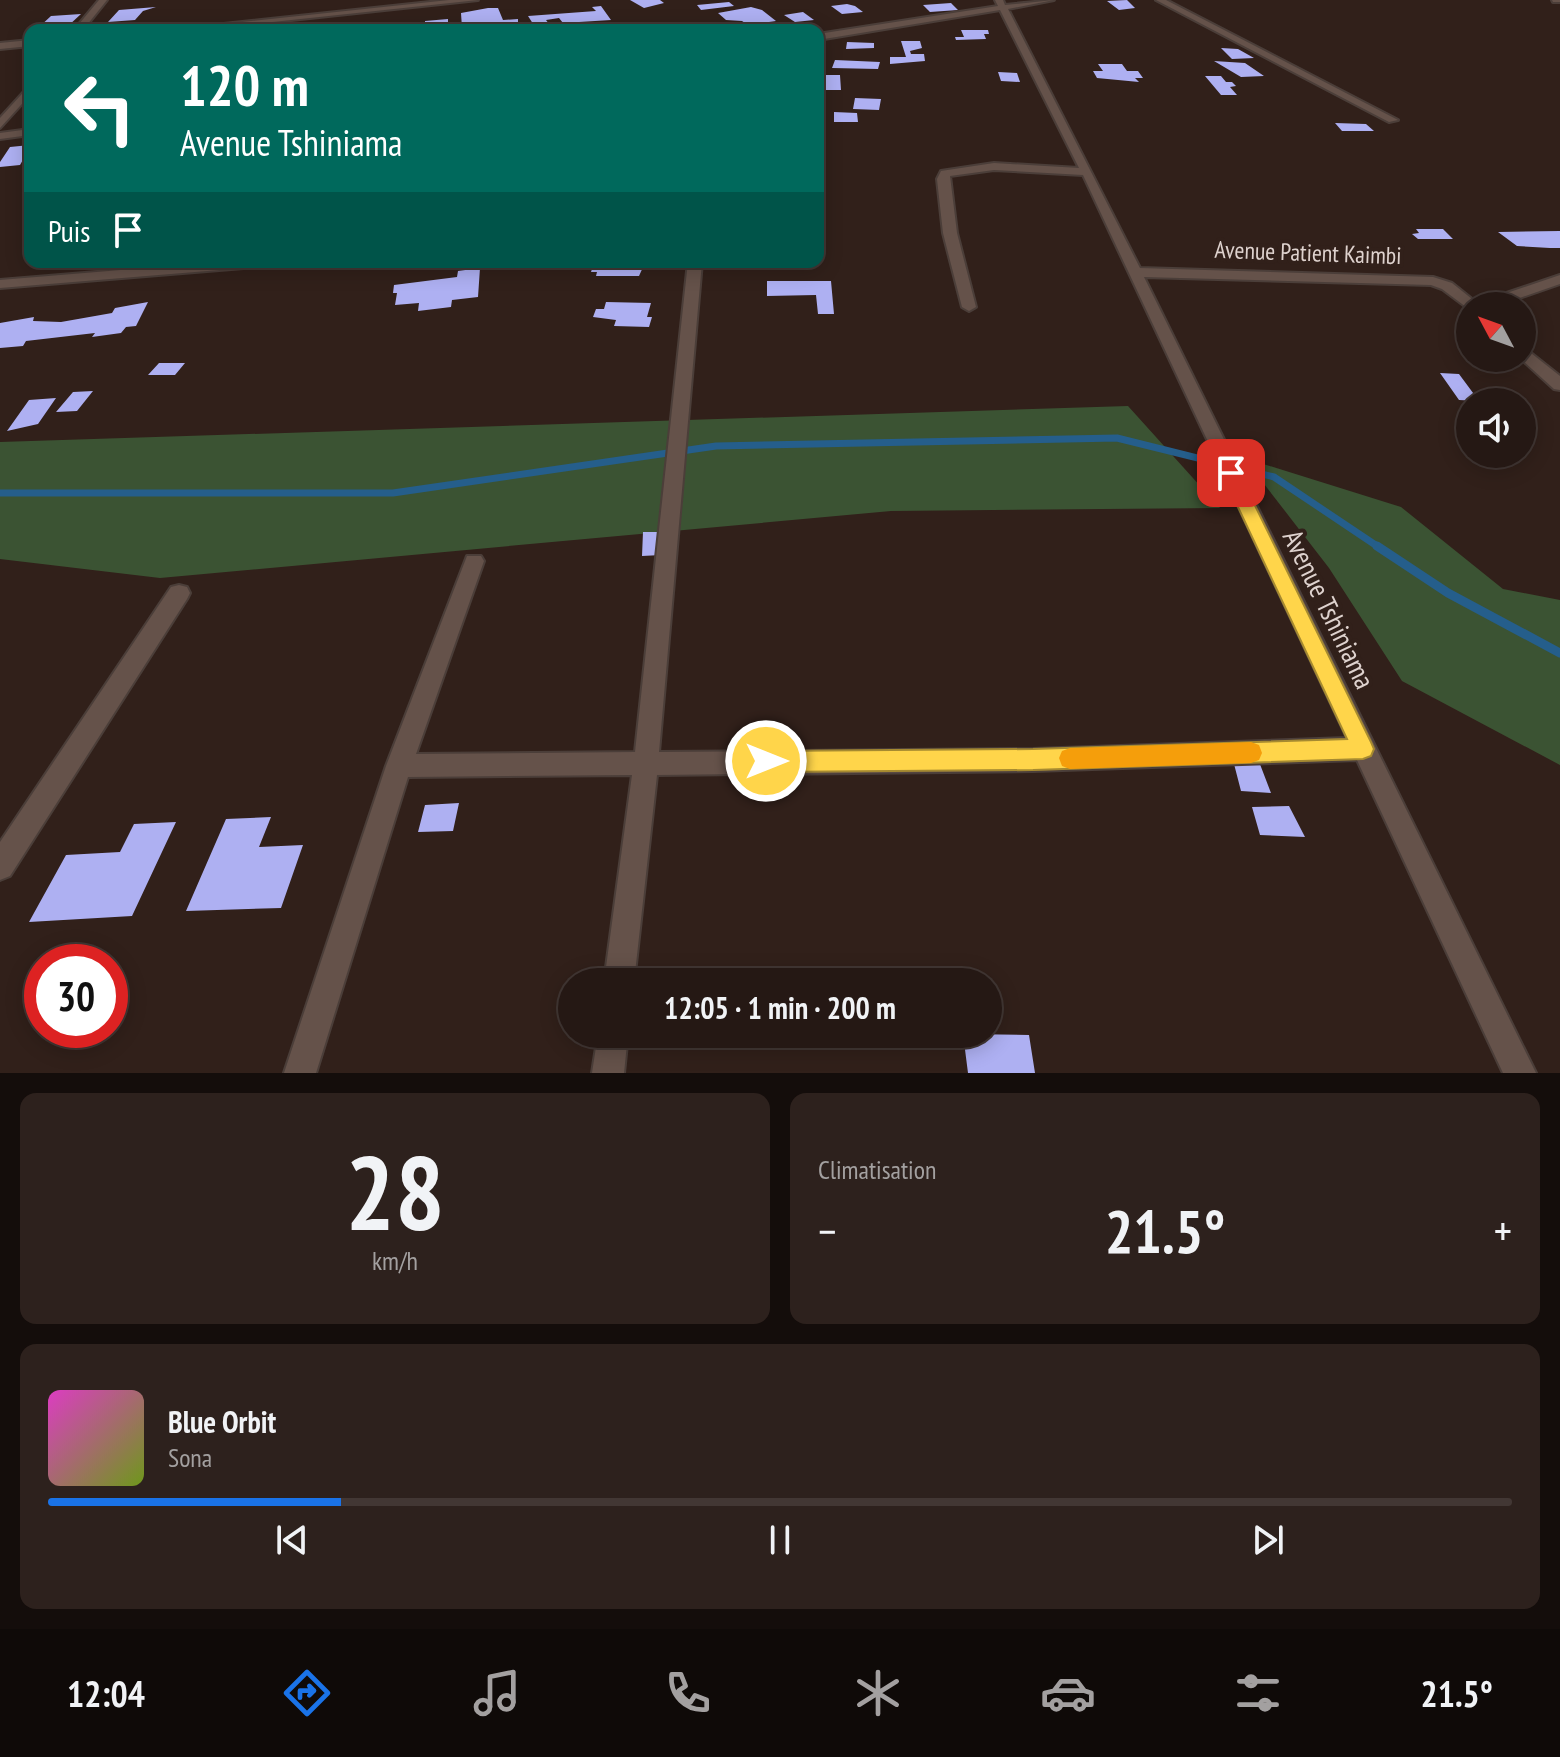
<!DOCTYPE html>
<html lang="fr">
<head>
<meta charset="utf-8">
<style>
	:root { --surface:#251814; --page:#2d211d; --text:#f1f3f6; --muted:#a3a0a0; --line:#423734; --accent:#1a73e8 }
	body { margin:0; font-family:"PT Sans Narrow",sans-serif; background:var(--page); color:var(--text); height:100vh; display:flex; flex-direction:column; font-size:30px; white-space:nowrap }
	* { box-sizing:border-box; margin:0 }
	p { font-size:26px; color:var(--muted) }
	.icon { flex:none; width:44px; height:44px; fill:none; stroke:currentColor; stroke-width:2; stroke-linecap:round; stroke-linejoin:round }
	.map { position:relative; height:1073px; overflow:hidden }
	.drawer { display:flex; flex-direction:column; gap:20px; padding:20px; background:#140d0b; flex:1 }
	.drawer>* { flex:none }
	.guide { position:absolute; left:24px; top:24px; width:800px; height:244px; border-radius:16px; box-shadow:0 4px 20px #0003,0 0 0 2px var(--line); background:#00695c; color:#fff; overflow:hidden }
	.needle { width:52px; rotate:311deg }
	.buttons { position:absolute; left:1456px; top:292px; display:grid; gap:16px }
	.buttons a { display:grid; place-items:center; width:80px; height:80px; border-radius:50%; background:var(--surface); box-shadow:0 4px 20px #0003,0 0 0 2px var(--line); font-size:40px }
	.speed { position:absolute; left:24px; top:944px; display:flex; gap:16px; font-size:40px; font-weight:700; text-align:center }
	.speed>* { display:grid; place-content:center; width:104px; height:104px; border-radius:50%; background:var(--surface); box-shadow:0 4px 20px #0003,0 0 0 2px var(--line); line-height:1 }
	.speed .limit { border:12px solid #d22; background:#fff; color:#111 }
	.pin { position:absolute; display:grid; place-items:center; width:68px; height:68px; color:#fff; margin:-34px; border-radius:16px; box-shadow:0 4px 12px #0006 }
	.me { position:absolute; width:88px; margin:-44px; rotate:90deg; stroke-linejoin:round; filter:drop-shadow(0 0 6px #0008) }
	.turn { display:flex; align-items:center; gap:28px; height:168px; padding:0 24px; font-size:36px }
	.turn .icon { width:104px; height:104px; stroke-width:2.5 }
	.turn b { display:block; font-size:56px; line-height:68px }
	.then { display:flex; align-items:center; height:76px; padding:0 24px; background:#0003; gap:16px; font-size:30px }
	.big { font-size:60px; font-weight:600; line-height:1.1 }
	.drawer .widget { flex:1; display:flex; flex-direction:column; justify-content:center; gap:12px; min-width:0; padding:0 28px; border-radius:16px; background:var(--page) }
	.drawer .dial { align-items:center; gap:0 }
	.dial b { font-size:104px; line-height:1 }
	.song { display:flex; align-items:center; gap:24px }
	.cover { width:96px; height:96px; border-radius:12px; background:linear-gradient(135deg,hsl(310 70% 55%),hsl(80 70% 35%)) }
	.played { height:8px; border-radius:4px; background:linear-gradient(90deg,var(--accent) 20%,var(--line) 20%) }
	.keys { display:flex; justify-content:space-around; direction:ltr }
	.heat { display:flex; justify-content:space-between; align-items:center; font-size:44px; direction:ltr }
	.drawer .tiles { flex:1; display:grid; gap:20px; grid-template-columns:1fr 1fr }
	.widget:last-child { grid-column:span 2 }
	.trip { position:absolute; left:558px; top:968px; width:444px; height:80px; border-radius:40px; background:var(--surface); box-shadow:0 4px 20px #0003,0 0 0 2px var(--line); font-weight:600; line-height:80px; text-align:center }
	.menu { display:flex; height:128px; justify-content:space-around; align-items:center; background:#0f0a08; color:var(--muted) }
	.menu .icon { width:56px; height:56px }
	.menu .on { color:var(--accent) }
	.menu b { font-size:36px; color:var(--text) }
	.map>svg:first-child { display:block }
</style>
</head>
<body>
<div class="map">
<svg width="1560" height="1073" viewBox="0 0 1560 1073">
	<rect width="100%" height="100%" fill="#31201a"/>
	<path fill="#3b5333" d="M1128,406L1220,508L891,511L160,578L0,559V442Z
		M1244,458L1401,507L1503,589L1560,600V765L1402,681L1329,568Z"/>
	<g fill="none" stroke-linecap="round" stroke-linejoin="round">
		<path stroke="#255e8b" stroke-width="7" d="M0,493H393L716,446L1117,438L1274,477L1380,548"/>
		<path stroke="#255e8b" stroke-width="9" d="M1377,546L1448,593L1560,653"/>
	</g>
	<path fill="#aeb0f2" d="M630,0H660L664,3L644,8Z
		M1127,0L1135,8L1119,10L1107,1Z
		M729,2L734,6L701,10L697,5Z
		M951,3L958,10L930,12L923,5Z
		M847,4L855,6L863,12L842,14L831,6Z
		M601,6L611,20L563,23L559,18L546,20L552,28L537,30L528,16L596,11L592,7Z
		M156,7L143,11L135,20L108,22L119,10Z
		M751,7L762,10L776,21L748,25L742,21L726,20L718,13Z
		M488,8H498L503,20L518,19V24L462,28L461,13Z
		M803,12L814,20L795,22L784,15Z
		M81,14L68,26L38,28L51,16Z
		M448,19V25L458,24V28L425,30V21Z
		M415,22V30H387V25Z
		M961,30H988L989,34H984L986,39L956,40L955,37H964Z
		M901,41H920L922,48L910,51L911,54H924L925,61L890,64V57H906Z
		M847,42L874,43V48L846,49Z
		M1221,48L1238,49L1254,58L1232,59Z
		M835,60L880,62L878,69L832,68Z
		M1214,61L1245,63L1264,76L1241,77Z
		M1098,64H1122L1127,71H1138L1143,78H1135L1139,82L1097,78L1093,71H1103Z
		M998,72L1017,73L1020,82L1001,81Z
		M825,75H840L841,90H825Z
		M1205,76H1221L1226,82H1232L1236,86L1230,87L1237,95H1221Z
		M855,98L881,99L879,110L853,109Z
		M834,112L857,113L858,122H834Z
		M1335,123L1366,124L1374,131H1342Z
		M30,145V157L24,158L20,165L0,167V162L10,147Z
		M1416,229H1443L1453,239H1418L1412,234L1419,233Z
		M1560,231V248H1550L1517,246L1498,232Z
		M601,262H638L637,265H644L639,276H596L597,272H591L593,266H600Z
		M480,268L478,297L452,300L451,307L418,311L419,303L395,305L397,293H393L394,285L457,277L458,271Z
		M767,281H831L834,314H818L816,295L767,296Z
		M148,302L136,326L126,327L121,333L92,337L95,333L26,341L23,346L0,348V323L34,317L33,321L61,322L112,313L115,308Z
		M606,302L651,303L647,317H652L649,327L614,326L616,320L593,317L596,309H604Z
		M159,363H185L175,375H148Z
		M1440,373L1459,374L1479,401L1459,400Z
		M93,391L77,411L56,412L73,392Z
		M56,398L38,424L7,431L29,400Z
		M643,532H661V555L642,556Z
		M1258,759L1271,793L1241,791L1234,764Z
		M459,803L453,831L418,832L425,805Z
		M1289,806L1305,837L1260,835L1252,807Z
		M271,817L259,847L303,845L281,908L186,911L226,819Z
		M176,822L132,916L29,922L66,855L120,852L134,824Z
		M963,1034L1029,1035L1035,1073H968Z"/>
	<g fill="none" stroke-linecap="round" stroke-linejoin="round">
		<defs>
			<path id="minor" d="M99,0H107L83,30H74Z
				M449,0H478L198,30H168Z
				M995,0H1003L1005,5L1054,0L1008,9L1140,268L1433,277L1452,283L1477,303L1560,275V284L1496,306H1470V310L1442,289L1431,285L1144,277L1536,1073H1503L1357,760L1033,771L657,775L634,982H604L632,775L408,777L316,1073H284L386,766L467,556H481L484,561L416,754L635,752L688,262H702L659,752L1033,749L1347,738L1083,175L994,170L950,176L957,233L976,307L969,311L962,307L943,233L937,179L941,171L994,163L1079,168L1000,10L818,40V34L998,6Z
				M1156,0H1166L1398,120L1389,122Z
				M1552,0H1560V2H1553Z
				M30,40V46L0,49V43Z
				M30,85V95L0,128V118Z
				M30,129V135L0,139V133Z
				M217,262H275L268,266L0,288V280Z
				M1522,346L1560,376V390L1554,389L1520,358Z
				M179,585L187,587L190,593L187,599L10,876L0,880V842L171,587Z
				M598,1034H628L624,1073H592Z"/>
		</defs>
		<use href="#minor" stroke="#4b3e39" stroke-width="4"/>
		<use href="#minor" fill="#65524a" fill-rule="evenodd"/>
	</g>
	<path fill="#ffd54a" stroke="#a68a30" stroke-width="2" d="M1231,467L1239,473L1371,742L1374,749L1371,756L1363,759L1033,770L766,772L758,769L754,761L758,754L766,751L1033,749L1347,739L1222,473Z"/>
	<path fill="#f59e0b" d="M1251,742L1259,745L1262,753L1259,760L1251,763L1070,769L1062,766L1059,758L1062,751L1070,748Z"/>
	<g text-anchor="middle" stroke-width="8" stroke-linejoin="round" paint-order="stroke">
		<g font-size="24" fill="#ded2ce" stroke="#31201a">
			<text transform="translate(1308 253) rotate(2)" y="8">Avenue Patient Kaimbi</text>
		</g>
		<g font-size="28" fill="#ded2ce" stroke="#31201a">
			<text transform="translate(1329 609) rotate(64)" y="10">Avenue Tshiniama</text>
		</g>
	</g>
</svg>
<div class="buttons">
<a><svg class="needle" viewBox="-14 -14 28 28"><path d="M0-13l5 13h-10z" fill="#e53935"/><path d="M0 13l5-13h-10z" fill="#a3a0a0"/></svg></a>
<a><svg class="icon" aria-label="sound" viewBox="0 0 24 24"><path d="M4 9h4l5-4v14l-5-4H4zM17 9q2 3 0 6"/></svg></a>
</div>
<div class="speed"><div class="limit">30</div></div>
<div class="pin" style="left:1231px;top:473px;background:#d93025"><svg class="icon" aria-label="arrive" viewBox="0 0 24 24"><path d="M6 21V4h12l-3 4 3 4H6"/></svg></div>
<svg class="me" style="left:766px;top:761px" viewBox="-20 -20 40 40"><circle r="17" fill="#ffd54a" stroke="#fff" stroke-width="3"/><path d="M0-11L8 9 0 5-8 9z" fill="#fff"/></svg>
<div class="trip">12:05 · 1 min · 200 m</div>
<div class="guide">
<div class="turn"><svg class="icon" aria-label="left" viewBox="0 0 24 24"><path d="M17 20v-9H6M10 6l-5 5 5 5"/></svg><div><b>120 m</b>Avenue Tshiniama</div></div>
<div class="then">Puis<svg class="icon" aria-label="arrive" viewBox="0 0 24 24"><path d="M6 21V4h12l-3 4 3 4H6"/></svg></div>
</div>
</div>
<section class="drawer">
<div class="tiles">
<div class="widget dial"><b>28</b><p>km/h</p></div>
<div class="widget"><p>Climatisation</p>
<div class="heat"><a>−</a><b class="big">21.5°</b><a>+</a></div>
</div>
<div class="widget">
<div class="song"><i class="cover"></i><div><b>Blue Orbit</b><p>Sona</p></div></div>
<div class="played"></div>
<div class="keys"><svg class="icon" aria-label="previous" viewBox="0 0 24 24"><path d="M18 5L8 12l10 7zM5 5v14"/></svg><svg class="icon" aria-label="pause" viewBox="0 0 24 24"><path d="M8 5v14M16 5v14"/></svg><svg class="icon" aria-label="next" viewBox="0 0 24 24"><path d="M6 5l10 7-10 7zM19 5v14"/></svg></div>
</div>
</div>
</section>
<nav class="menu">
<b>12:04</b>
<svg class="icon on" aria-label="directions" viewBox="0 0 24 24"><path d="M12 3l9 9-9 9-9-9zM9 14v-3h6M13 9l2 2-2 2"/></svg>
<svg class="icon" aria-label="music" viewBox="0 0 24 24"><path d="M9 18V5l10-2v13"/><circle cx="6" cy="18" r="3"/><circle cx="16" cy="16" r="3"/></svg>
<svg class="icon" aria-label="phone" viewBox="0 0 24 24"><path d="M5 4h4l2 5-3 2q2 4 5 5l2-3 5 2v4C11 20 4 13 5 4z"/></svg>
<svg class="icon" aria-label="climate" viewBox="0 0 24 24"><path d="M12 3v18M4 7l16 10M4 17L20 7"/></svg>
<svg class="icon" aria-label="car" viewBox="0 0 24 24"><path d="M5 17H2v-5l4-1 3-4h7l3 4 3 1v5h-3M9 17h6M6 11h13"/><circle cx="7" cy="17" r="2"/><circle cx="17" cy="17" r="2"/></svg>
<svg class="icon" aria-label="filters" viewBox="0 0 24 24"><path d="M4 7h16M4 17h16"/><circle cx="9" cy="7" r="2"/><circle cx="15" cy="17" r="2"/></svg>
<b>21.5°</b>
</nav>
</body>
</html>
